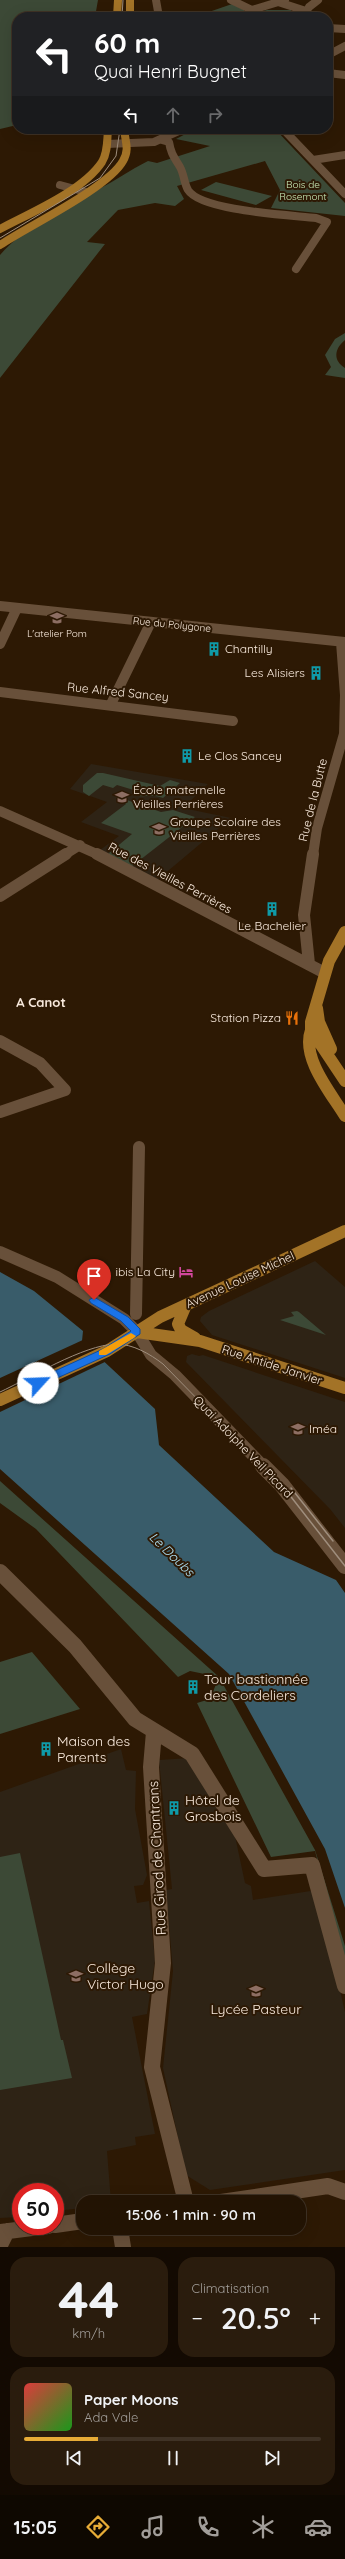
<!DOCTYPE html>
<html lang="fr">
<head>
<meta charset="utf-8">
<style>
	:root { --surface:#221303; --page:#2a1c0d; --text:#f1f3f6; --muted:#a29e9a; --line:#3f3225; --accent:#e7ac37 }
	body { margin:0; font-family:Quicksand,sans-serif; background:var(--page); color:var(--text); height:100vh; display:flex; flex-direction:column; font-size:15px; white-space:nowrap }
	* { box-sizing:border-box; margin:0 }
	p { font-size:13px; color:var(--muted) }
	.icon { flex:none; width:22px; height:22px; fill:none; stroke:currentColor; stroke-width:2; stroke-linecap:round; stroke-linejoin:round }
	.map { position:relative; height:2247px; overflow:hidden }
	.side { display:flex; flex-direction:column; gap:10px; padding:10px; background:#130a02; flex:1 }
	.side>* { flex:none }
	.hud { position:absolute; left:12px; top:12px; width:321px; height:122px; border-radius:16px; box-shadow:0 4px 16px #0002,0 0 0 1px var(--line); background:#202124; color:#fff; overflow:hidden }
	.speed { position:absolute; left:12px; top:2183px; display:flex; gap:8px; font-size:20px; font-weight:700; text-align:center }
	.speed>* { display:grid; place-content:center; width:52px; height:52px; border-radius:50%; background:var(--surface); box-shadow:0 4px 16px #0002,0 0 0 1px var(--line); line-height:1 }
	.speed .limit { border:6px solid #d22; background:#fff; color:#111 }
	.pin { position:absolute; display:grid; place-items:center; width:34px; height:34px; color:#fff; margin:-41px -17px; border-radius:50% 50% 50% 0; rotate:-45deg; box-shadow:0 0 4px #0007 }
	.pin .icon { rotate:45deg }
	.me { position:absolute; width:44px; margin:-22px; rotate:65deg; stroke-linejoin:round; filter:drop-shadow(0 0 3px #0008) }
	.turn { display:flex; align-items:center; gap:14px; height:84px; padding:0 16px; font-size:18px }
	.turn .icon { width:52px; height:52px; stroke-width:2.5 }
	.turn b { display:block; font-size:28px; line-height:34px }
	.lanes { display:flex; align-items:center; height:38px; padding:0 16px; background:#0003; justify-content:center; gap:20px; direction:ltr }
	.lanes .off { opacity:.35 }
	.big { font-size:30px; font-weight:600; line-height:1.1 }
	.side .tile { flex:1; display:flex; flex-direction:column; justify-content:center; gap:6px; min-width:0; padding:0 14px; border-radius:16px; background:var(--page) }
	.side .dial { align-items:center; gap:0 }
	.dial b { font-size:52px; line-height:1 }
	.song { display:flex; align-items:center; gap:12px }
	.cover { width:48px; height:48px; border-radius:6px; background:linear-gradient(135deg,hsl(0 70% 55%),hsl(120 70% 35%)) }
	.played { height:4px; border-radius:2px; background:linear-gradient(90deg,var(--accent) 25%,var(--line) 25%) }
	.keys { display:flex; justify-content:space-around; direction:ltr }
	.heat { display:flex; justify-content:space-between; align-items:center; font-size:22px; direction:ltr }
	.side .tiles { flex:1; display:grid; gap:10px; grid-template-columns:1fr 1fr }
	.tile:last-child { grid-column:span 2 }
	.trip { position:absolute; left:76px; top:2195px; width:230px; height:40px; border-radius:16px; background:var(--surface); box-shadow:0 4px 16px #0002,0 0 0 1px var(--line); font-weight:600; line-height:40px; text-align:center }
	.menu { display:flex; height:64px; justify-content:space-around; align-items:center; background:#0e0801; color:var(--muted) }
	.menu .icon { width:28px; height:28px }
	.menu .on { color:var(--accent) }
	.menu b { font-size:18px; color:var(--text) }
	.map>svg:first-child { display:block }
</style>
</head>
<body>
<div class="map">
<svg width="345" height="2247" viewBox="0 0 345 2247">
	<rect width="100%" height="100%" fill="#2d1904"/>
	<path fill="#2e2315" d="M91,764L208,784L183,808L231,818L156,881L100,850L119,836L81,822L107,802L70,789Z
		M315,1261L345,1287V1378L212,1335L200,1321L201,1317L209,1311Z
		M192,1354L199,1356L203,1355L345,1402V1528L330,1509L186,1362L187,1356Z
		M121,1749L126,1770L136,1771L135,1809L147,1875L143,1885L134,1886L137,1903L149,1901L155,1960L147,2014L132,2017L155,2134L135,2137L136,2145L107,2151L111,2202H83V2208L55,2211V2192H21V2217L0,2218V1792Z
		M189,1758L235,1836L245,1883L251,1886L253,1900L317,1890L345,2012V2170L210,2190L186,2175L163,2068L173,1971L166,1890L172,1889L159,1760Z"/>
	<path fill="#3c4936" d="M0,0H98L95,17H17V125L0,129Z
		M232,4L244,10V17H207L206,13Z
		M267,10H291L290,17H263V11Z
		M195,129H275L345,203V216L271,208L280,190L265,161L177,186L184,199L175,206L155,203L118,210L87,242L105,244L0,378V255C25,226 65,209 97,190C115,181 130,170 148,161L157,163L210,146L176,139Z
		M216,182L272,196L256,205L201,190Z
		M345,333V340C335,348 332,360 345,368V378L325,375L331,367L325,355L335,339Z
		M97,773H103L160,786L170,780L180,783L163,798C152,794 143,798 134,795L137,791L117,785L113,788L103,785L89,796L83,792V785Z
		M127,800L161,812L173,810L195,817L131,867L108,854L132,834L101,823L126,804L125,803Z
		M297,1311L299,1312L326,1335L280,1320L294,1316L291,1312Z
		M0,1481L219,1677L315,1850L345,1946V1962L315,1851L271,1857L197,1703L210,1699L219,1677L190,1671L178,1677L36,1529L0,1503Z
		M32,1652L80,1709L0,1734V1662Z
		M20,1853L61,2040H63L72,2078L0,2090V1857Z"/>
	<path fill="#395c6a" d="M0,1272L34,1291L83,1331L82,1341L155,1409L159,1445L274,1552L336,1580L345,1593V1908L325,1849L229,1674L0,1469Z"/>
	<path fill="#2d1904" d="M85,1339L107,1361L0,1412V1378Z"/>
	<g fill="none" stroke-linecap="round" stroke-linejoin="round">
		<path stroke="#68503a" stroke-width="8" d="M156,0L159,17
			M231,0L252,10L251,17
			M278,2L306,11
			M252,10L285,0
			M303,17L309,7L318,0
			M328,28L345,29
			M328,55L345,46
			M328,73L345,75
			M283,129L345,194
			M162,140L169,142C171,154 174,157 180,167C184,174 184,183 188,190C201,211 290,215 316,218L327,222L296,269
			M107,144L154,142L183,129
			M313,160L345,155
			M60,185L86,192"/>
		<path stroke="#68503a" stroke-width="10" d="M0,606L345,642
			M0,644L17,608
			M0,692L233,721
			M111,704L151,622
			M0,811L99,855
			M64,855L80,845
			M313,855L317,828L344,734L345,695L341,642"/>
		<path stroke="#68503a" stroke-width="12" d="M97,854L325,973
			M0,896L66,854
			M309,964L304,915L313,854
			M0,1041L40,1063L65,1090L0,1112
			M0,1252L57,1277L124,1319L137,1332L151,1355L175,1375L264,1467
			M136,1314L139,1147"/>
		<path stroke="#68503a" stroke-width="16" d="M263,1466L282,1485L345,1566
			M0,1572L75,1646L135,1719L192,1754L264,1869L312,1865L345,1986
			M154,1732L151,1767L163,1963L152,2067L186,2202
			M221,2202L328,2186L345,2192
			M55,2225L83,2221
			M120,2228L123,2247
			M0,2232L48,2226
			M0,2245L7,2231"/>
		<path stroke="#a37327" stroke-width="8" d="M130,0V17
			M117,17L118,0
			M0,229C30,213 83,191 102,162C108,152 107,140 108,129
			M0,245C28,226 108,188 123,161C130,149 125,141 124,129"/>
		<path stroke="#a37327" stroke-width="12" d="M345,932L329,961L311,1022V1030L345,1081
			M317,1008L319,1022L331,1049
			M311,1030C301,1058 331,1093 345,1116
			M186,1305L178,1324L181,1330L195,1338
			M137,1332L200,1341L345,1388
			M0,1400L107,1351L160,1317L345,1231"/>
		<path stroke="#9f8e7d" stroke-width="1" d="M122,17L123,0
			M0,238L100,178L116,156L120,129
			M0,1392C30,1378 83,1345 116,1344C133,1344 150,1354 163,1364L264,1467"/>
		<path stroke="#9f8e7d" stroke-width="1.5" d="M263,1466L281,1484L345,1566
			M291,1488L333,1541"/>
	</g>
	<path fill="#1a73e8" stroke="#114b97" d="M94,1297L128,1317L140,1329V1334L110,1354L42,1385H35V1380L103,1349L131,1331L121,1321L91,1303L89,1300Z"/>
	<path fill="#f59e0b" d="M131,1333L136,1336L134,1338L106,1355H99V1351Z"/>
	<defs>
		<symbol id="school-bare" viewBox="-9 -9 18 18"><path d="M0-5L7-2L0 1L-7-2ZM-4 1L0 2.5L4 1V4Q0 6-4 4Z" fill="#8d6e63" stroke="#2d1904" stroke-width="2.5" paint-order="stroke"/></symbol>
		<symbol id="building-bare" viewBox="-9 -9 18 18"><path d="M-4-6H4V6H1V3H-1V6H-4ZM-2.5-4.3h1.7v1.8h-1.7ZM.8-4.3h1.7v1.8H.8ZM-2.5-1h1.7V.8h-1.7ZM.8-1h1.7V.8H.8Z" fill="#0f9aa8" stroke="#2d1904" stroke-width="2.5" paint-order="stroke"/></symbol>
		<symbol id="restaurant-bare" viewBox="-9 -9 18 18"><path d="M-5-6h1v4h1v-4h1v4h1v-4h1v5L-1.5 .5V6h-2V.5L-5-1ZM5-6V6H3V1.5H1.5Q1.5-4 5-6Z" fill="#e8710a" stroke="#2d1904" stroke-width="2.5" paint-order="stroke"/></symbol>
		<symbol id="hotel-bare" viewBox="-9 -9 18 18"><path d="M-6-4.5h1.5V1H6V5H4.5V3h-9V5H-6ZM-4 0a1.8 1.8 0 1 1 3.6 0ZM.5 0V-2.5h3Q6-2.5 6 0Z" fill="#d1479c" stroke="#2d1904" stroke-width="2.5" paint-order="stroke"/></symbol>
		<symbol id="university-bare" viewBox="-9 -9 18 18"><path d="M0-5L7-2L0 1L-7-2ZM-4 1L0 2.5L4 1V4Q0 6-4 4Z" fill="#8d6e63" stroke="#2d1904" stroke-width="2.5" paint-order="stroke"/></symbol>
	</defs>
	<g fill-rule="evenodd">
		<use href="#school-bare" x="47" y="608" width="20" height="20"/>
		<use href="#building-bare" x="204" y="639" width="20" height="20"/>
		<use href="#building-bare" x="306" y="663" width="20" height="20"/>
		<use href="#building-bare" x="177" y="746" width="20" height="20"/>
		<use href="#school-bare" x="112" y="787" width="20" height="20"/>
		<use href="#school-bare" x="149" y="819" width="20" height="20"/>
		<use href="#building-bare" x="262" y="899" width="20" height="20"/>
		<use href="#restaurant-bare" x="282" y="1008" width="20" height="20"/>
		<use href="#hotel-bare" x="176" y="1262" width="20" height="20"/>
		<use href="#university-bare" x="288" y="1419" width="20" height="20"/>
		<use href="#building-bare" x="183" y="1677" width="20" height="20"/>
		<use href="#building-bare" x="36" y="1739" width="20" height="20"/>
		<use href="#building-bare" x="164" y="1798" width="20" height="20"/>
		<use href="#school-bare" x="66" y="1966" width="20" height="20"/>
		<use href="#school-bare" x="246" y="1981" width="20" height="20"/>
	</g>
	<g text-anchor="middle" stroke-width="4" stroke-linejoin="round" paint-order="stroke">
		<g font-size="10" fill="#c9ecba" stroke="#2d1904">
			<text x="303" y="188">Bois de<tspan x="303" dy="12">Rosemont</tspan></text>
		</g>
		<g font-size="10" fill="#f9eadd" stroke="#2d1904">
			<text transform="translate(172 624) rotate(6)" y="4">Rue du Polygone</text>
		</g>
		<g font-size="10" fill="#f9eadd" stroke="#2d1904">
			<text x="57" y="637">L'atelier Pom</text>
		</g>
		<g font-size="12" fill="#f9eadd" stroke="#2d1904" text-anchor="start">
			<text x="225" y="653">Chantilly</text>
			<text x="305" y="677" text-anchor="end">Les Alisiers</text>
			<text x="198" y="760">Le Clos Sancey</text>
			<text x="133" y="794">École maternelle<tspan x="133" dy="14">Vieilles Perrières</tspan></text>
			<text x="170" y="826">Groupe Scolaire des<tspan x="170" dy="14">Vieilles Perrières</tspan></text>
			<text x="272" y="930" text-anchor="middle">Le Bachelier</text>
			<text x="281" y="1022" text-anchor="end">Station Pizza</text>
			<text x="175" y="1276" text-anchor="end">ibis La City</text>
			<text x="309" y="1433">Iméa</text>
		</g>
		<g font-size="12" fill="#f9eadd" stroke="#2d1904">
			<text transform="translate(118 692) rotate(6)" y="4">Rue Alfred Sancey</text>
			<text transform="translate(313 800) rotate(-76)" y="4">Rue de la Butte</text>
			<text transform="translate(170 878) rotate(28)" y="4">Rue des Vieilles Perrières</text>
			<text transform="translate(240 1280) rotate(-25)" y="4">Avenue Louise Michel</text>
			<text transform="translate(272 1365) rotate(18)" y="4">Rue Antide Janvier</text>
			<text transform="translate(243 1447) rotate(46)" y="4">Quai Adolphe Veil Picard</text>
		</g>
		<g font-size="13" font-weight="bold" fill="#f9eadd" stroke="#2d1904">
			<text x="41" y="1007">A Canot</text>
		</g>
		<g font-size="13" font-style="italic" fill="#b0e5fa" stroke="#2d1904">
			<text transform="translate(172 1554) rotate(44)" y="5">Le Doubs</text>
		</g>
		<g font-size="14" fill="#f9eadd" stroke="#2d1904" text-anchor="start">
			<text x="204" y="1684">Tour bastionnée<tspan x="204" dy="16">des Cordeliers</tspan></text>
			<text x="57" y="1746">Maison des<tspan x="57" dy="16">Parents</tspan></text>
			<text x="185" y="1805">Hôtel de<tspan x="185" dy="16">Grosbois</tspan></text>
			<text x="87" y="1973">Collège<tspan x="87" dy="16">Victor Hugo</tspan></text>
			<text x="256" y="2014" text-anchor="middle">Lycée Pasteur</text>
		</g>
		<g font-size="14" fill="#f9eadd" stroke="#2d1904">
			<text transform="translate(157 1858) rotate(-93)" y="5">Rue Girod de Chantrans</text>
		</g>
	</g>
</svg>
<div class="speed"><div class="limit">50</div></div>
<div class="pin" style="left:94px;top:1300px;background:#d93025"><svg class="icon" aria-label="arrive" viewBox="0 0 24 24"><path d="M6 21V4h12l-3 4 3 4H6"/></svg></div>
<svg class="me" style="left:38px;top:1383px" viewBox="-20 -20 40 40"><circle r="19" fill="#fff"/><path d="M0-13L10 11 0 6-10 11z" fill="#1a73e8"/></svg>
<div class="trip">15:06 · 1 min · 90 m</div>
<div class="hud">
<div class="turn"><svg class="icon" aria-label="left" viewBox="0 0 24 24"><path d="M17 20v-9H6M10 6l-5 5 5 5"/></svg><div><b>60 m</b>Quai Henri Bugnet</div></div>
<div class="lanes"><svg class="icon" aria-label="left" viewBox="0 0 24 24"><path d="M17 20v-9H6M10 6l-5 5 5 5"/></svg><svg class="icon off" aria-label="ahead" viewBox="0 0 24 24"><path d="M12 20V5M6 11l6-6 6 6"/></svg><svg class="icon off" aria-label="right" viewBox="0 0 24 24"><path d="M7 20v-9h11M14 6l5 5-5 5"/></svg></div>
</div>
</div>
<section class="side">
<div class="tiles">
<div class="tile dial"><b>44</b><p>km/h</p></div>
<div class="tile"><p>Climatisation</p>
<div class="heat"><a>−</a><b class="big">20.5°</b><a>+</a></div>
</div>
<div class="tile">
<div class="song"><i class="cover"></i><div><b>Paper Moons</b><p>Ada Vale</p></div></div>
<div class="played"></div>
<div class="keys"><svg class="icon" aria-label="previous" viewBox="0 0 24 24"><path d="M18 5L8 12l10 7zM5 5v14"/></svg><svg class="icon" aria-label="pause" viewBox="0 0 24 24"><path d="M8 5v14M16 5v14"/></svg><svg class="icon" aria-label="next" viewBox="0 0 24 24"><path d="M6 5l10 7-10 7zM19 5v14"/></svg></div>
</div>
</div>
</section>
<nav class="menu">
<b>15:05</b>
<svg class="icon on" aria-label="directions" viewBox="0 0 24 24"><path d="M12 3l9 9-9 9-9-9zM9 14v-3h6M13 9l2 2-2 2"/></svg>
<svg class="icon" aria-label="music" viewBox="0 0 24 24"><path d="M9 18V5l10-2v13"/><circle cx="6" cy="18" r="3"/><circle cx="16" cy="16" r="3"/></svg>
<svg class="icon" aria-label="phone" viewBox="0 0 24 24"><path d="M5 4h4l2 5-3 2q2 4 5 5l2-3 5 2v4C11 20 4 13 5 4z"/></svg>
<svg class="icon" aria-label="climate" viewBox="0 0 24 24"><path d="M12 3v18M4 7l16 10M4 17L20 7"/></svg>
<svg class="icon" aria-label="car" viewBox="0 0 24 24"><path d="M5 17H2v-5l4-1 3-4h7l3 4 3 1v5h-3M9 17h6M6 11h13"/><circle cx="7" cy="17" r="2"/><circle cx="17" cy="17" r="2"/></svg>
</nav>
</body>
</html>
